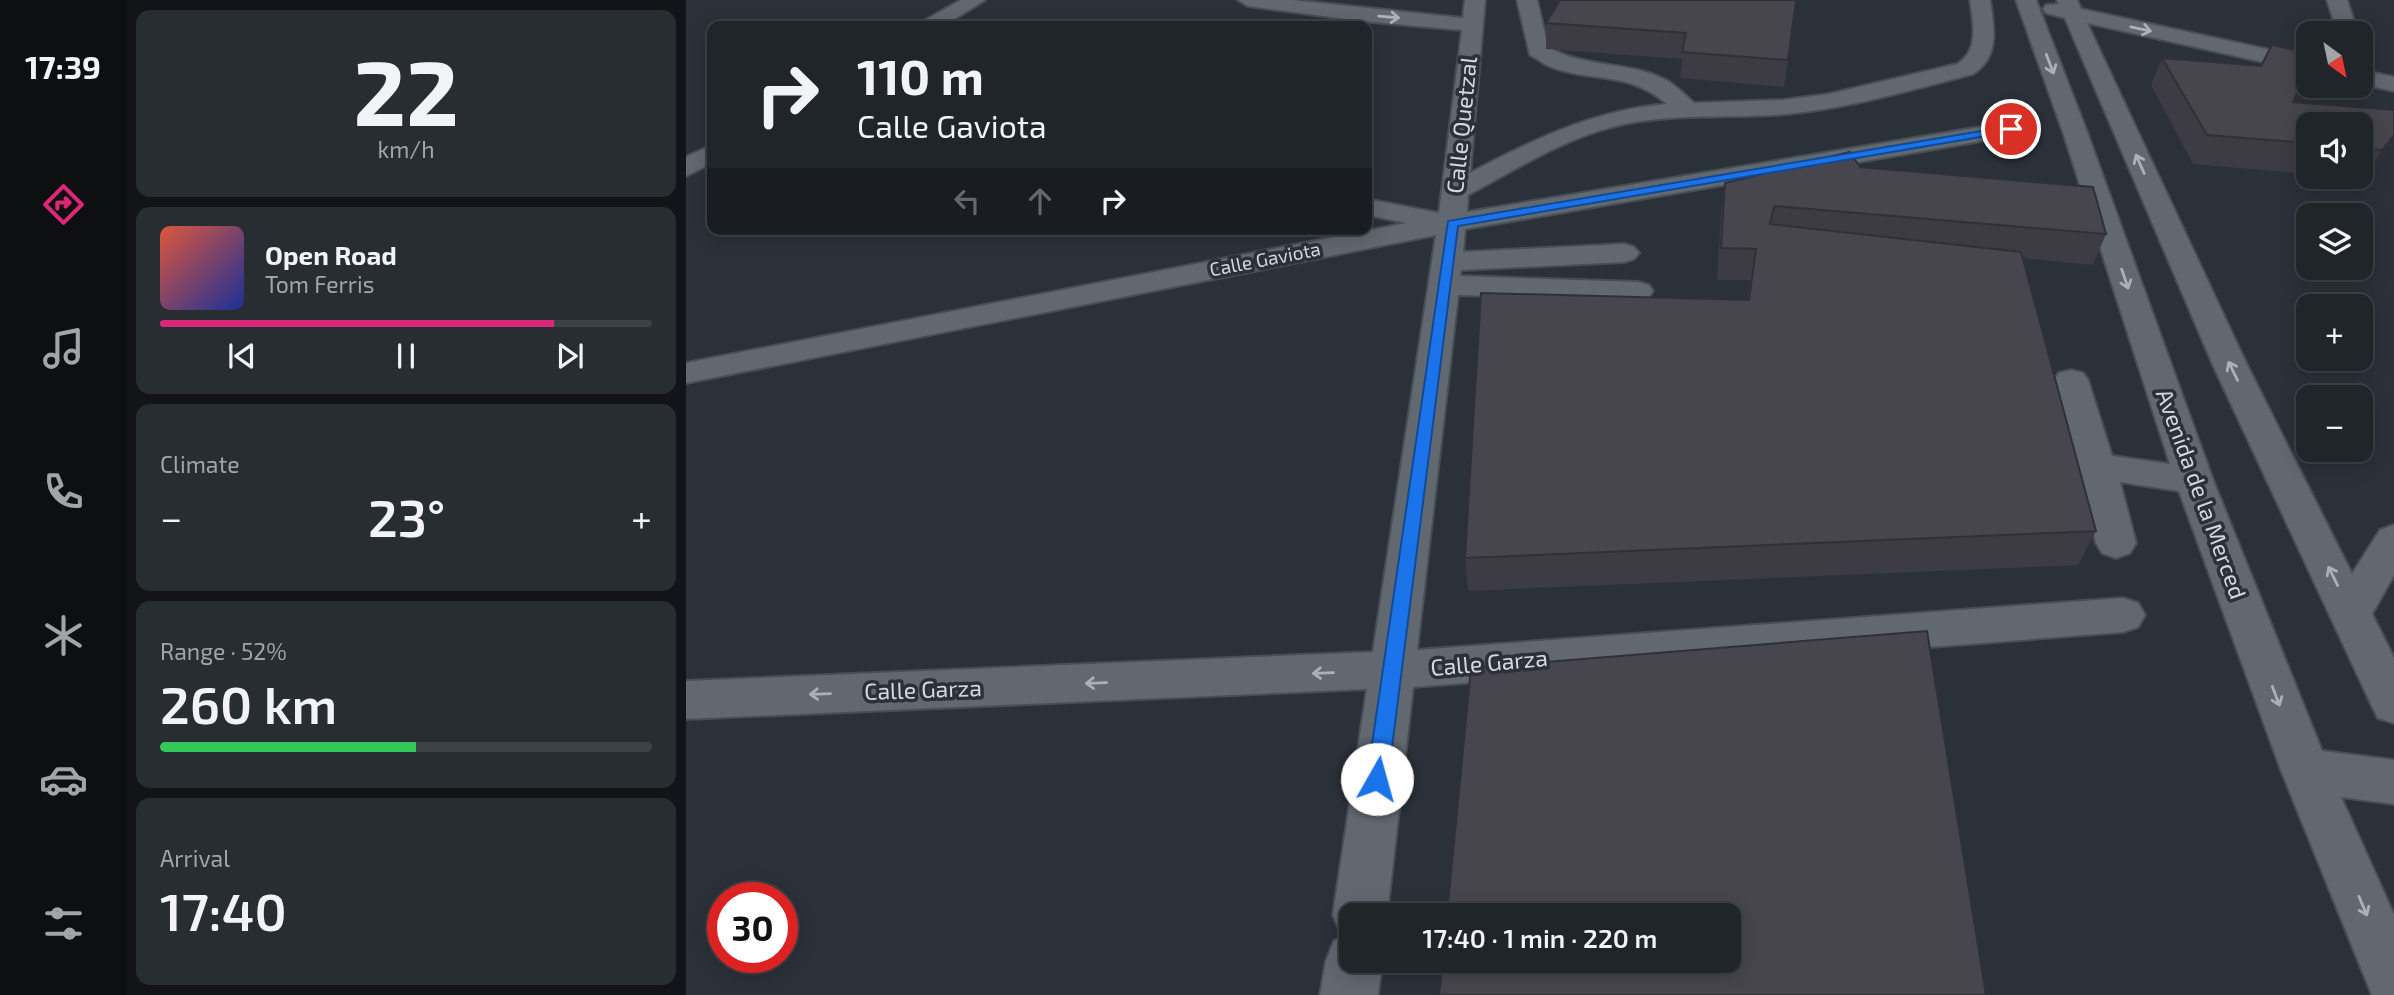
<!DOCTYPE html>
<html lang="en">
<head>
<meta charset="utf-8">
<style>
	:root { --surface:#20252a; --page:#282d32; --text:#f1f3f6; --muted:#a2a5a8; --line:#3d4247; --accent:#db2777 }
	body { margin:0; font-family:"Exo 2",sans-serif; background:var(--page); color:var(--text); height:100vh; display:flex; flex-direction:column; font-size:26px; white-space:nowrap }
	* { box-sizing:border-box; margin:0 }
	p { font-size:23px; color:var(--muted) }
	.icon { flex:none; width:38px; height:38px; fill:none; stroke:currentColor; stroke-width:2; stroke-linecap:round; stroke-linejoin:round }
	.map { position:relative; flex:1; overflow:hidden }
	.side { display:flex; flex-direction:column; gap:10px; padding:10px; background:#121417; width:560px }
	.side>* { flex:none }
	.banner { position:absolute; left:21px; top:21px; width:665px; height:214px; border-radius:14px; box-shadow:0 4px 18px #0003,0 0 0 2px var(--line); background:#20252a; color:var(--text); overflow:hidden }
	.needle { width:46px; rotate:147deg }
	.controls { position:absolute; left:1610px; top:21px; display:grid; gap:14px }
	.controls a { display:grid; place-items:center; width:77px; height:77px; border-radius:14px; background:var(--surface); box-shadow:0 4px 18px #0003,0 0 0 2px var(--line); font-size:35px }
	.speed { position:absolute; left:21px; top:882px; display:flex; gap:14px; font-size:35px; font-weight:700; text-align:center }
	.speed>* { display:grid; place-content:center; width:91px; height:91px; border-radius:50%; background:var(--surface); box-shadow:0 4px 18px #0003,0 0 0 2px var(--line); line-height:1 }
	.speed .limit { border:10px solid #d22; background:#fff; color:#111 }
	.pin { position:absolute; display:grid; place-items:center; width:60px; height:60px; color:#fff; margin:-30px; border:4px solid #fff; border-radius:50%; box-shadow:0 2px 7px #0007 }
	.me { position:absolute; width:77px; margin:-38px; rotate:7deg; stroke-linejoin:round; filter:drop-shadow(0 0 5px #0008) }
	.turn { display:flex; align-items:center; gap:24px; height:147px; padding:0 35px; font-size:32px }
	.turn .icon { width:91px; height:91px; stroke-width:2.5 }
	.turn b { display:block; font-size:49px; line-height:60px }
	.lanes { display:flex; align-items:center; height:66px; padding:0 35px; background:#0003; justify-content:center; gap:35px; direction:ltr }
	.lanes .off { opacity:.35 }
	.big { font-size:52px; font-weight:600; line-height:1.1 }
	.side .widget { flex:1; display:flex; flex-direction:column; justify-content:center; gap:10px; min-width:0; padding:0 24px; border-radius:14px; background:var(--page) }
	.side .dial { align-items:center; gap:0 }
	.dial b { font-size:91px; line-height:1 }
	.song { display:flex; align-items:center; gap:21px }
	.cover { width:84px; height:84px; border-radius:10px; background:linear-gradient(135deg,hsl(10 70% 55%),hsl(230 70% 35%)) }
	.played { height:7px; border-radius:4px; background:linear-gradient(90deg,var(--accent) 80%,var(--line) 80%) }
	.keys { display:flex; justify-content:space-around; direction:ltr }
	.heat { display:flex; justify-content:space-between; align-items:center; font-size:38px; direction:ltr }
	.charge { height:10px; border-radius:5px; background:linear-gradient(90deg,#34c759 52%,var(--line) 0) }
	.trip { position:absolute; left:653px; top:903px; width:402px; height:70px; border-radius:14px; background:var(--surface); box-shadow:0 4px 18px #0003,0 0 0 2px var(--line); font-weight:600; line-height:70px; text-align:center }
	main { display:flex; flex:1; min-height:0 }
	.tab-bar { display:flex; flex-direction:column; width:126px; justify-content:space-around; align-items:center; background:#0d0f11; color:var(--muted) }
	.tab-bar .icon { width:49px; height:49px }
	.tab-bar .current { color:var(--accent) }
	.tab-bar b { font-size:32px; color:var(--text) }
	.map>svg:first-child { display:block }
</style>
</head>
<body>
<main>
<nav class="tab-bar">
<b>17:39</b>
<svg class="icon current" aria-label="directions" viewBox="0 0 24 24"><path d="M12 3l9 9-9 9-9-9zM9 14v-3h6M13 9l2 2-2 2"/></svg>
<svg class="icon" aria-label="music" viewBox="0 0 24 24"><path d="M9 18V5l10-2v13"/><circle cx="6" cy="18" r="3"/><circle cx="16" cy="16" r="3"/></svg>
<svg class="icon" aria-label="phone" viewBox="0 0 24 24"><path d="M5 4h4l2 5-3 2q2 4 5 5l2-3 5 2v4C11 20 4 13 5 4z"/></svg>
<svg class="icon" aria-label="climate" viewBox="0 0 24 24"><path d="M12 3v18M4 7l16 10M4 17L20 7"/></svg>
<svg class="icon" aria-label="car" viewBox="0 0 24 24"><path d="M5 17H2v-5l4-1 3-4h7l3 4 3 1v5h-3M9 17h6M6 11h13"/><circle cx="7" cy="17" r="2"/><circle cx="17" cy="17" r="2"/></svg>
<svg class="icon" aria-label="filters" viewBox="0 0 24 24"><path d="M4 7h16M4 17h16"/><circle cx="9" cy="7" r="2"/><circle cx="15" cy="17" r="2"/></svg>
</nav>
<section class="side">
<div class="widget dial"><b>22</b><p>km/h</p></div>
<div class="widget">
<div class="song"><i class="cover"></i><div><b>Open Road</b><p>Tom Ferris</p></div></div>
<div class="played"></div>
<div class="keys"><svg class="icon" aria-label="previous" viewBox="0 0 24 24"><path d="M18 5L8 12l10 7zM5 5v14"/></svg><svg class="icon" aria-label="pause" viewBox="0 0 24 24"><path d="M8 5v14M16 5v14"/></svg><svg class="icon" aria-label="next" viewBox="0 0 24 24"><path d="M6 5l10 7-10 7zM19 5v14"/></svg></div>
</div>
<div class="widget"><p>Climate</p>
<div class="heat"><a>−</a><b class="big">23°</b><a>+</a></div>
</div>
<div class="widget"><p>Range · 52%</p><b class="big">260 km</b><div class="charge"></div></div>
<div class="widget"><p>Arrival</p><b class="big">17:40</b></div>
</section>
<div class="map">
<svg width="1708" height="995" viewBox="0 0 1708 995">
	<rect width="100%" height="100%" fill="#2b3138"/>
	<g fill="none" stroke-linecap="round" stroke-linejoin="round">
		<defs>
			<path id="minor" d="M275,0H299L257,26H233L236,22Z
				M552,0H606L777,18L779,0H799L784,173C848,139 909,110 981,104C942,71 912,83 868,68C860,66 852,59 844,55L831,0H851L862,47C897,68 941,61 978,79C989,84 999,95 1008,103L1097,100L1143,94L1271,64C1294,51 1287,23 1284,0H1304C1308,28 1314,57 1287,74C1225,90 1164,108 1100,114C1043,119 983,112 926,127C875,140 829,170 782,195L781,212L1325,122L1334,124L1337,129L1334,134L1325,136L779,229L777,252L938,244L948,247L953,253L948,259L938,262L775,270L774,276L952,282L963,285L967,291L963,297L952,300L772,295L731,650L1437,598L1452,603L1459,615L1452,627L1437,632L727,687L701,915H665V961H696L692,995H634L640,961L648,941L660,936L655,934L647,915L681,689L0,719V681L687,652L750,235L0,383V363L721,223L681,215V199L753,213L776,30L675,21L562,6Z
				M1330,0H1350L1401,132L1527,480L1636,751L1708,760V804L1655,797L1708,915V995H1686L1595,770L1493,491L1434,482L1450,543L1444,553L1430,558L1416,553L1410,543L1392,466L1368,380L1373,373L1385,370L1397,373L1402,380L1426,456L1484,464L1377,132Z
				M1371,0H1391L1395,9L1622,58V72L1401,23L1561,365L1666,574L1694,530L1708,525V575L1686,614L1708,658V723L1692,718L1685,704L1527,365L1379,18L1360,13L1357,9L1360,5L1373,4Z
				M1641,0H1661L1672,33H1652Z
				M1675,70L1708,77V91L1675,84Z
				M26,145V163L0,176V157Z"/>
		</defs>
		<use href="#minor" stroke="#494e55" stroke-width="4"/>
		<use href="#minor" fill="#616870" fill-rule="evenodd"/>
	</g>
	<path fill="#3d3b43" d="M874,0L1102,60L1098,87L994,78L996,59L860,49V23Z
		M1586,45L1622,53V68L1607,102L1708,110V142L1678,179L1656,177H1675V124H1622V174L1507,164L1465,85L1476,58L1575,66Z
		M1174,167L1420,234L1407,265L1336,258L1410,531L1392,565L782,591L779,558L1062,300L1064,280H1031L1035,213L1039,183Z"/>
	<path fill="#323037" d="M1708,135V142L1678,179L1696,150Z"/>
	<path fill="#47454e" stroke="#323037" stroke-width="2" d="M874,0H1110L1102,60L996,52L1000,33L860,23Z
		M1586,45L1622,53V68L1607,102L1708,110V135L1696,150L1675,148V124H1622V143L1521,135L1476,58L1575,66Z
		M1164,152L1174,167L1407,187L1420,234L1088,206L1084,224L1335,252L1410,531L779,558L795,293L1063,300L1070,249L1035,248L1039,183Z
		M1241,631L1300,995H753L757,961H1043V915H761L785,668Z"/>
	<defs><path id="oneway-shaft" d="M-6 0H5M1.5-3L5.5 0L1.5 3" fill="none" stroke-width="1.6" stroke-linecap="round" stroke-linejoin="round" transform="scale(1.75)"/></defs>
	<g stroke="#acb1b6">
		<use href="#oneway-shaft" transform="translate(703 17) rotate(5)"/>
		<use href="#oneway-shaft" transform="translate(1455 29) rotate(12)"/>
		<use href="#oneway-shaft" transform="translate(1364 64) rotate(69)"/>
		<use href="#oneway-shaft" transform="translate(1454 164) rotate(-114)"/>
		<use href="#oneway-shaft" transform="translate(1439 279) rotate(71)"/>
		<use href="#oneway-shaft" transform="translate(1547 371) rotate(-116)"/>
		<use href="#oneway-shaft" transform="translate(1647 576) rotate(-116)"/>
		<use href="#oneway-shaft" transform="translate(637 673) rotate(178)"/>
		<use href="#oneway-shaft" transform="translate(410 683) rotate(178)"/>
		<use href="#oneway-shaft" transform="translate(134 694) rotate(178)"/>
		<use href="#oneway-shaft" transform="translate(1590 696) rotate(69)"/>
		<use href="#oneway-shaft" transform="translate(1677 906) rotate(67)"/>
	</g>
	<path fill="#1a73e8" stroke="#114b97" stroke-width="2" d="M1325,126L1330,129L1329,131L772,226L702,779L699,786L691,788L684,786L681,779L762,221Z"/>
	<g text-anchor="middle" stroke-width="7" stroke-linejoin="round" paint-order="stroke">
		<g font-size="19" fill="#d4d8dc" stroke="#2b3138">
			<text transform="translate(579 259) rotate(-11)" y="7">Calle Gaviota</text>
		</g>
		<g font-size="23" fill="#d4d8dc" stroke="#2b3138">
			<text transform="translate(776 125) rotate(-84)" y="8">Calle Quetzal</text>
			<text transform="translate(1515 494) rotate(70)" y="8">Avenida de la Merced</text>
			<text transform="translate(803 663) rotate(-5)" y="8">Calle Garza</text>
			<text transform="translate(237 690) rotate(-2)" y="8">Calle Garza</text>
		</g>
	</g>
</svg>
<div class="controls">
<a><svg class="needle" viewBox="-14 -14 28 28"><path d="M0-13l5 13h-10z" fill="#e53935"/><path d="M0 13l5-13h-10z" fill="#a2a5a8"/></svg></a>
<a><svg class="icon" aria-label="sound" viewBox="0 0 24 24"><path d="M4 9h4l5-4v14l-5-4H4zM17 9q2 3 0 6"/></svg></a>
<a><svg class="icon" aria-label="layers" viewBox="0 0 24 24"><path d="M12 4l9 5-9 5-9-5zM3 14l9 5 9-5"/></svg></a>
<a>+</a>
<a>−</a>
</div>
<div class="speed"><div class="limit">30</div></div>
<div class="pin" style="left:1325px;top:129px;background:#d93025"><svg class="icon" aria-label="arrive" viewBox="0 0 24 24"><path d="M6 21V4h12l-3 4 3 4H6"/></svg></div>
<svg class="me" style="left:691px;top:779px" viewBox="-20 -20 40 40"><circle r="19" fill="#fff"/><path d="M0-13L10 11 0 6-10 11z" fill="#1a73e8"/></svg>
<div class="trip">17:40 · 1 min · 220 m</div>
<div class="banner">
<div class="turn"><svg class="icon" aria-label="right" viewBox="0 0 24 24"><path d="M7 20v-9h11M14 6l5 5-5 5"/></svg><div><b>110 m</b>Calle Gaviota</div></div>
<div class="lanes"><svg class="icon off" aria-label="left" viewBox="0 0 24 24"><path d="M17 20v-9H6M10 6l-5 5 5 5"/></svg><svg class="icon off" aria-label="ahead" viewBox="0 0 24 24"><path d="M12 20V5M6 11l6-6 6 6"/></svg><svg class="icon" aria-label="right" viewBox="0 0 24 24"><path d="M7 20v-9h11M14 6l5 5-5 5"/></svg></div>
</div>
</div>
</main>
</body>
</html>
